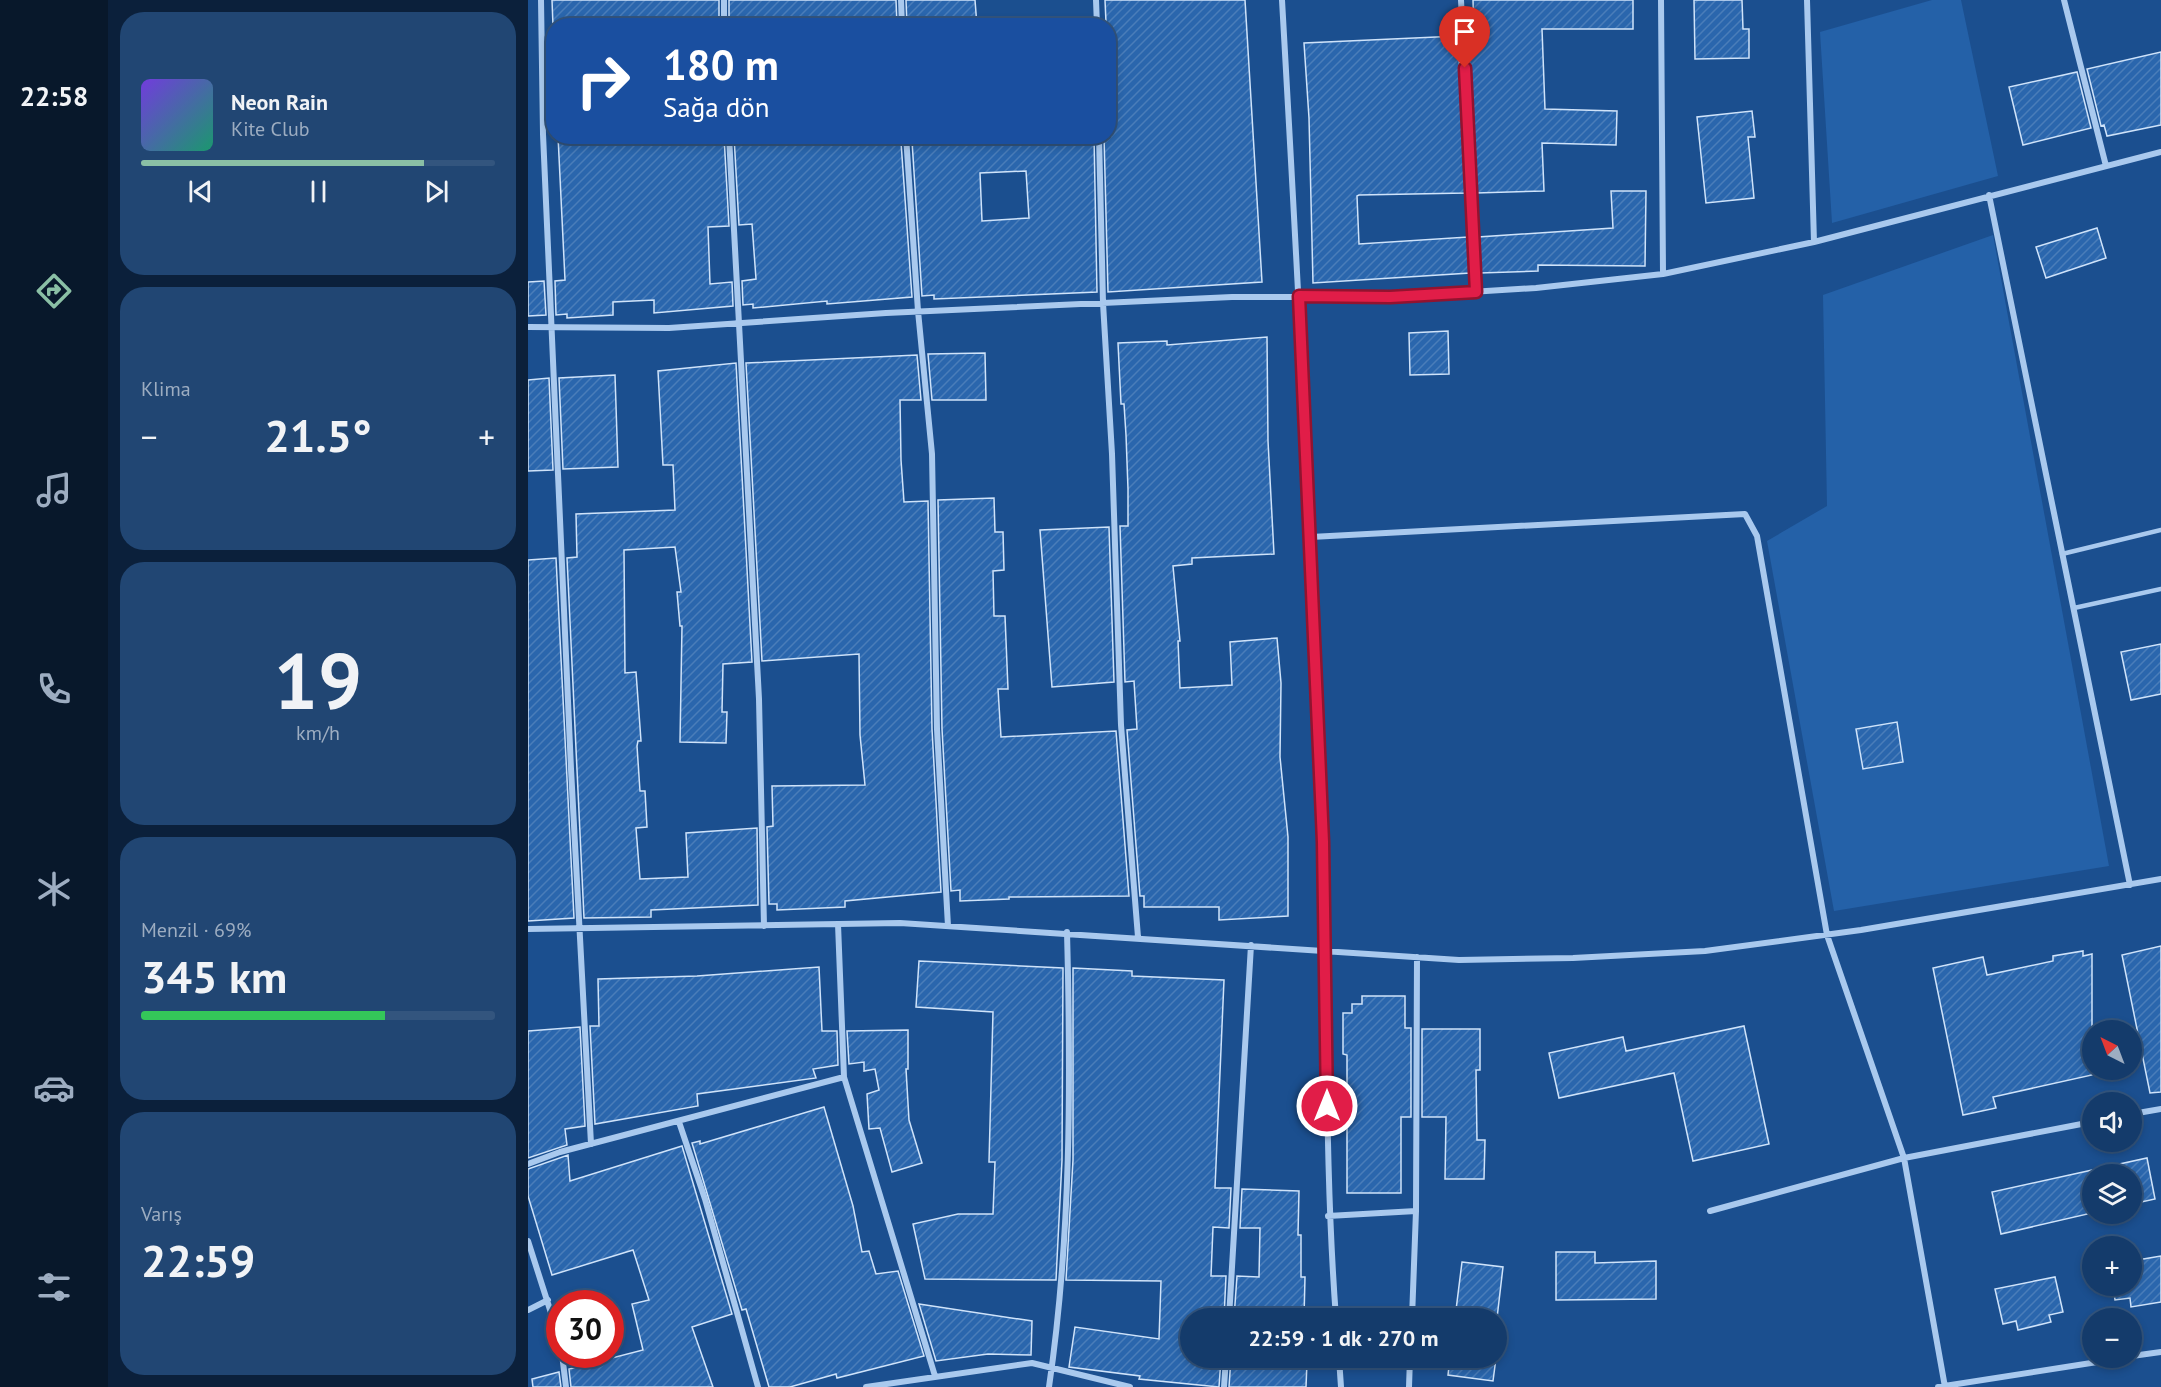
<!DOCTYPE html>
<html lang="tr">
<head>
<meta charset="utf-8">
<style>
	:root { --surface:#143b6b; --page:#214673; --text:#f1f3f6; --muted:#9dadc1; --line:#33557e; --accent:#8abfa5 }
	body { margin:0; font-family:"PT Sans",sans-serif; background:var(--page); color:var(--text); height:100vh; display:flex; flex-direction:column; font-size:22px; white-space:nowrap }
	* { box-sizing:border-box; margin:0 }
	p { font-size:20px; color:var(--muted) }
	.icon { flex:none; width:33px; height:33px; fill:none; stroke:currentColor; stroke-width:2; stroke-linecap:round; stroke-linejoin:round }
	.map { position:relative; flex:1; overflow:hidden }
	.drawer { display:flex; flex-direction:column; gap:12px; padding:12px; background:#0b203b; width:420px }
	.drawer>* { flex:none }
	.guide { position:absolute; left:18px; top:18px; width:570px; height:126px; border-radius:24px; box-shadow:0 3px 9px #0003,0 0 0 2px var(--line); background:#1a4fa0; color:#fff; overflow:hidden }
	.needle { width:39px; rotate:318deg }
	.buttons { position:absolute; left:1554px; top:1020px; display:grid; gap:12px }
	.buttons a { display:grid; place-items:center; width:60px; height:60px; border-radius:50%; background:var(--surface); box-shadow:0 3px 9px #0003,0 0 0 2px var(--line); font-size:30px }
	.speed { position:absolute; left:18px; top:1290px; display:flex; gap:12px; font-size:30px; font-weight:700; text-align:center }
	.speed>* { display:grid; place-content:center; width:78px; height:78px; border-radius:50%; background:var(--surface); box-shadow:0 3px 9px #0003,0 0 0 2px var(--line); line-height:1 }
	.speed .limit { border:9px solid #d22; background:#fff; color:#111 }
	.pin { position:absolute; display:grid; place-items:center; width:51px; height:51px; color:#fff; margin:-62px -26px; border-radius:50% 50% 50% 0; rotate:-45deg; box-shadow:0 0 6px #0007 }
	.pin .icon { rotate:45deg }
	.me { position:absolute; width:66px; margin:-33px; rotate:0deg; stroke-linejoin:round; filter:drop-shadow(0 0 4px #0008) }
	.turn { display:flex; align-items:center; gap:21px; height:126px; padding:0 18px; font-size:27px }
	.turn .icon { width:78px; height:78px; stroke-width:2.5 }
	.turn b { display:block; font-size:42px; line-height:51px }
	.big { font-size:45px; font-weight:800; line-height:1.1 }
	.drawer .card { flex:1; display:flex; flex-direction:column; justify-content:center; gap:9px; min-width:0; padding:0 21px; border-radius:24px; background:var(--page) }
	.drawer .dial { align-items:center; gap:0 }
	.dial b { font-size:78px; line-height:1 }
	.song { display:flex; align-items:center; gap:18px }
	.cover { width:72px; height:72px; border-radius:9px; background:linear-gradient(135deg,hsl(260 70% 55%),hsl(160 70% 35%)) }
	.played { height:6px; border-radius:3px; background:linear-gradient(90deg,var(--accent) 80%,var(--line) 80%) }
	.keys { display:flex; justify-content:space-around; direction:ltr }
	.heat { display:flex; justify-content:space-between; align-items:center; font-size:33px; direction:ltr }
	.charge { height:9px; border-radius:4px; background:linear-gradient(90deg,#34c759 69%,var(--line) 0) }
	.trip { position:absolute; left:652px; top:1308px; width:327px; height:60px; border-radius:30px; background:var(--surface); box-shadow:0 3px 9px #0003,0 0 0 2px var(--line); font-weight:800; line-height:60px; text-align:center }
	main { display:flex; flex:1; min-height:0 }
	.tab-bar { display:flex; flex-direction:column; width:108px; justify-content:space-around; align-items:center; background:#08182b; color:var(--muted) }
	.tab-bar .icon { width:42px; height:42px }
	.tab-bar .selected { color:var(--accent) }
	.tab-bar b { font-size:27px; color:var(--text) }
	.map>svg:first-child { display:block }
</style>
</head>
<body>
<main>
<nav class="tab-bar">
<b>22:58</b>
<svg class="icon selected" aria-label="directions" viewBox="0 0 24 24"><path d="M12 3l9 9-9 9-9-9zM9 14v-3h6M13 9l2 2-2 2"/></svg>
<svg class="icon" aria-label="music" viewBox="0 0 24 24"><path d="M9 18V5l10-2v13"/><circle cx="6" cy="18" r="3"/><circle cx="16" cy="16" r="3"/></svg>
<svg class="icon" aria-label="phone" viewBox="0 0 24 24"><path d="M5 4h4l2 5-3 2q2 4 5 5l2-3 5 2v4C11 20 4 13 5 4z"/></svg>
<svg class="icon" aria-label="climate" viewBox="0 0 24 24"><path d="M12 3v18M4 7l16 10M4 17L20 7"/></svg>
<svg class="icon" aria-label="car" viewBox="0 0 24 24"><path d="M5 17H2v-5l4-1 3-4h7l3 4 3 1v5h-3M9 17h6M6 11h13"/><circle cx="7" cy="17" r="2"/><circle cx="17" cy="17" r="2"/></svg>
<svg class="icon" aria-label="filters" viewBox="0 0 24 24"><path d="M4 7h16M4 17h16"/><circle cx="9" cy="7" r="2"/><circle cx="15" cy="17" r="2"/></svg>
</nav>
<section class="drawer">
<div class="card">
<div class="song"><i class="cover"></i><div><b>Neon Rain</b><p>Kite Club</p></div></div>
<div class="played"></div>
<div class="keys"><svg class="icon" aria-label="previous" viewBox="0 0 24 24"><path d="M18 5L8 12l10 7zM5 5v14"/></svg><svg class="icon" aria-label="pause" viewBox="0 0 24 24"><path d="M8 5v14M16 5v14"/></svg><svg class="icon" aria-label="next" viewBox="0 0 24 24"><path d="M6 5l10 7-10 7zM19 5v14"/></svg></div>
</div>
<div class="card"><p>Klima</p>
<div class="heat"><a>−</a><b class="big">21.5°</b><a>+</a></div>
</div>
<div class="card dial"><b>19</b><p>km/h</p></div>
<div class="card"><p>Menzil · 69%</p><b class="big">345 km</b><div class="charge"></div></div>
<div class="card"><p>Varış</p><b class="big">22:59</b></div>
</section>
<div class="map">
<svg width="1633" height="1387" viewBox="0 0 1633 1387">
	<defs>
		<pattern id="building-hatch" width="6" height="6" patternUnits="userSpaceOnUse" patternTransform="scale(1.5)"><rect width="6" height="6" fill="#2a66ad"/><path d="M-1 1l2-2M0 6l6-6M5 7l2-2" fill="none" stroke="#4a7db9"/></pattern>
	</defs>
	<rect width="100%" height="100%" fill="#1b4f8f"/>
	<path fill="#2461a8" d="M1404,0H1433L1470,176L1304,223L1292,32Z
		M1465,235L1581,866L1306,911L1239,541L1299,506L1295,295Z"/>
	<path fill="url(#building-hatch)" stroke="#cfe3fa" stroke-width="1.5" fill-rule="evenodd" d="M24,0H191V26H25Z
		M201,0H368L369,26H201Z
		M378,0H447L449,26H379Z
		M577,0H717L734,282L580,292L576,136H583Z
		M945,0H1105V29H1014L1017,109L1089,111L1088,145L1014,143L1016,191L948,193L940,35H946Z
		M1166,0H1214L1215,29H1221V58L1167,59Z
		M930,36L938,193L831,195L829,196L831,244L940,237L942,273L785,283L781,118L776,43Z
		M1633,52V125L1579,136L1576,125L1573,126L1559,69Z
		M1549,72L1563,128L1495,145L1481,87Z
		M1224,111L1227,137H1220L1226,198L1178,203L1169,117Z
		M30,136H196L201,226L180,227L182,284L204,282L205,306L126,313V300L85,302V315L39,318V314L28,315L27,281L37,280Z
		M206,136H359V142H373L384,297L299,304V301L225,308V304L215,305L214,281L228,279L224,224L211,225Z
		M489,136H566L569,292L406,299V295L394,296L384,141ZM498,171L501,218L454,221L452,173Z
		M1083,191H1118L1117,266L1010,265V271L952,273L950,237L1085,228Z
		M1569,228L1578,258L1518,278L1508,247Z
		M16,281L18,315L0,316V282Z
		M920,331L921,374L882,375L881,333Z
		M739,337L740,441L746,554L664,558V564L645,566L652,641H650L652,688L704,685L702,642L749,638L753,683L752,757L760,837V916L691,920V907H616V896H612L599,730L609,729L606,681L597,682L592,526H600V489L598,435L596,404H593L590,343L639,341V345Z
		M457,353L458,400H404L400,354Z
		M389,355L393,400H372L373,460L376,502L400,501L404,729L413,892L317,901V907L249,910V904H241L239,827L245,826L244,786L337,785L332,735L331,654L234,661L218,363Z
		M208,363L224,662L195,664L194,712H199L198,743L152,742L154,626H152L149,592H153L147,547L96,550L97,673L108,672L113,741H110L109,746L112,791H117L119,827L108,828L112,879L160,877L158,833L229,828L230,905L123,910V917L56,918L39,558L49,557L48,514L147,510L145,465H135L130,371Z
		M87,375L90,467L35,469L31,378Z
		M21,378L25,470L0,471V380Z
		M466,498L467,532H475L476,570L465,571L466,616H477L480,689H470L473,737L588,731L601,896L481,897V899L432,901V890L423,891L414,729L410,500Z
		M581,527L586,682L524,687L512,530Z
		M28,558L46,918L0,921V560Z
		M1633,644V694L1603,700L1593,652Z
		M1369,722L1375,762L1335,769L1328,729Z
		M1633,946V1092L1622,1093L1594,955Z
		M1555,951V956L1564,954V1075L1465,1097L1468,1108L1435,1115L1405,968L1455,957L1459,975L1525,961V956Z
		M391,961L535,968L534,1160L528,1280L397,1279L385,1224L430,1214H465L467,1162H461L465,1012L388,1007Z
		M291,967L294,1031H309L310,1065L285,1069L288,1078L169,1094L170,1106L67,1124L62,1026H71L70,979L169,976Z
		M545,968L604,971V976L696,980L687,1188H703L701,1228L685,1227L683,1276H698L696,1318H663V1358H693L691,1387L611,1379L612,1376L541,1367L547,1327L631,1339L633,1281L538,1280L545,1160Z
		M834,996H877V1028H883V1117H873V1193H819V1055L815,1054V1013H824V1004H834Z
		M1216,1026L1241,1144L1165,1161L1146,1073L1031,1098L1021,1053L1095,1037L1098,1051Z
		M52,1027L57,1126L37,1129L39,1145L0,1158V1031Z
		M894,1029H952V1070H948L949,1140H957L956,1179H917L918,1117H894Z
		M380,1030V1069H378L381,1120L394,1163L364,1172L352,1128L341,1129L339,1094L351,1090L347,1069L336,1071V1062L321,1064L319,1031Z
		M296,1107L325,1206L334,1252L341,1251L348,1274L370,1271L396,1356L309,1378L308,1374L262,1387H241L218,1309L214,1310L164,1143L172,1141V1144Z
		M154,1146L204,1314L164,1327L185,1387H43L41,1369L115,1350L104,1304L121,1300L105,1250L24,1275L0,1196V1169L40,1155L42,1181Z
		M1619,1158L1627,1199L1604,1204V1174H1564V1213L1473,1234L1464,1192Z
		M714,1189L771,1191L770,1235H773V1277H777L776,1318H706L709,1276L731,1277L732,1228H712Z
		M1028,1252H1067V1263L1128,1261V1299L1028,1300Z
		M1633,1256V1302L1603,1307L1602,1298L1587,1300L1585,1286H1604V1261Z
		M934,1262L975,1267L969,1318H927Z
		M1527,1277L1535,1312L1521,1315L1523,1322L1490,1330L1488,1321L1475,1324L1467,1289Z
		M391,1304L504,1321L503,1355L460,1354L408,1361Z
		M703,1358H775V1362H779L778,1387H701Z
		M922,1358H968L965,1381L920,1375Z
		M31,1372L33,1387H5L4,1379Z"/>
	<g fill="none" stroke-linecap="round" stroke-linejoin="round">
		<path stroke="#a9c9ee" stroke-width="4.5" d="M1534,554L1633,530
			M1546,608L1633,589"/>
		<path stroke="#a9c9ee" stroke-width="6" d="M13,0L15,134L43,769L63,1144
			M196,0V26
			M373,0L374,26
			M568,0L569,26
			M754,0C770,280 785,561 795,841C800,1000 796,1160 808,1318
			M933,0L948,292
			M1133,0L1135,274
			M1279,0L1286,242
			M1536,0L1578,166
			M201,136L231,699L236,926
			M378,136L390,311L404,454L409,729L420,926
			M571,136L575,303L584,454L593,725L610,937
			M1461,195L1602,885
			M0,327L141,328L358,313L704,297H862L1008,288L1135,274L1286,242L1633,152
			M783,537L1217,514L1229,536L1299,935L1376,1158L1182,1211
			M0,929L372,923L931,960L1045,958L1177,951L1333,930L1633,879
			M316,1077L407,1376
			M1604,1114L1633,1109
			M151,1122L177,1199L230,1387
			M0,1164L32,1152L316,1077L310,924
			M800,1216L888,1211
			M0,1241L32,1341
			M0,1310L20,1300
			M701,1318L723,945
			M884,1318L888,1211L889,957
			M34,1354L38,1387
			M1604,1356L1633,1352
			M811,1358L813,1387
			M338,1387L504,1363L602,1387
			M521,1387C543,1237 543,1084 539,932
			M696,1387L698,1358
			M881,1387L882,1358
			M1410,1387L1595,1358
			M1417,1387L1376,1158L1564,1122"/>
	</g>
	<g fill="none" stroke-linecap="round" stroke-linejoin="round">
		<defs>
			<path id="route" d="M799,1106L795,842L771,296L862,297L948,292L937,68"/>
		</defs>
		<use href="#route" stroke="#92132f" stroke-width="15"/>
		<use href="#route" stroke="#e11d48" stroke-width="10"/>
	</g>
</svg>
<div class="buttons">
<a><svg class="needle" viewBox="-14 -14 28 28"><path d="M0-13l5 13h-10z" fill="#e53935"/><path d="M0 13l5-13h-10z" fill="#9dadc1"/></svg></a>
<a><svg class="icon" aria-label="sound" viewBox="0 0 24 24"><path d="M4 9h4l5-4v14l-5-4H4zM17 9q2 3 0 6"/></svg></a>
<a><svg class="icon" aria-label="layers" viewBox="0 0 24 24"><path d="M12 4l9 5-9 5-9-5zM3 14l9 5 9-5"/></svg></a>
<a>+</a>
<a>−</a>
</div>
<div class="speed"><div class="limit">30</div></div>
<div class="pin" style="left:937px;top:68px;background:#d93025"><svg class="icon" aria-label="arrive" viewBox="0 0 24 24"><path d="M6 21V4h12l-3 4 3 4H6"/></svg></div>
<svg class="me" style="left:799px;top:1106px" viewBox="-20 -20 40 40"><circle r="17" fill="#e11d48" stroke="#fff" stroke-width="3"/><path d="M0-11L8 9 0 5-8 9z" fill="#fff"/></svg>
<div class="trip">22:59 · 1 dk · 270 m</div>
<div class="guide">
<div class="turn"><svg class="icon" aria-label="right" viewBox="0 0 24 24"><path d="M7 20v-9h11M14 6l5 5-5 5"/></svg><div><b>180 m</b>Sağa dön</div></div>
</div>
</div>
</main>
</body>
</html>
